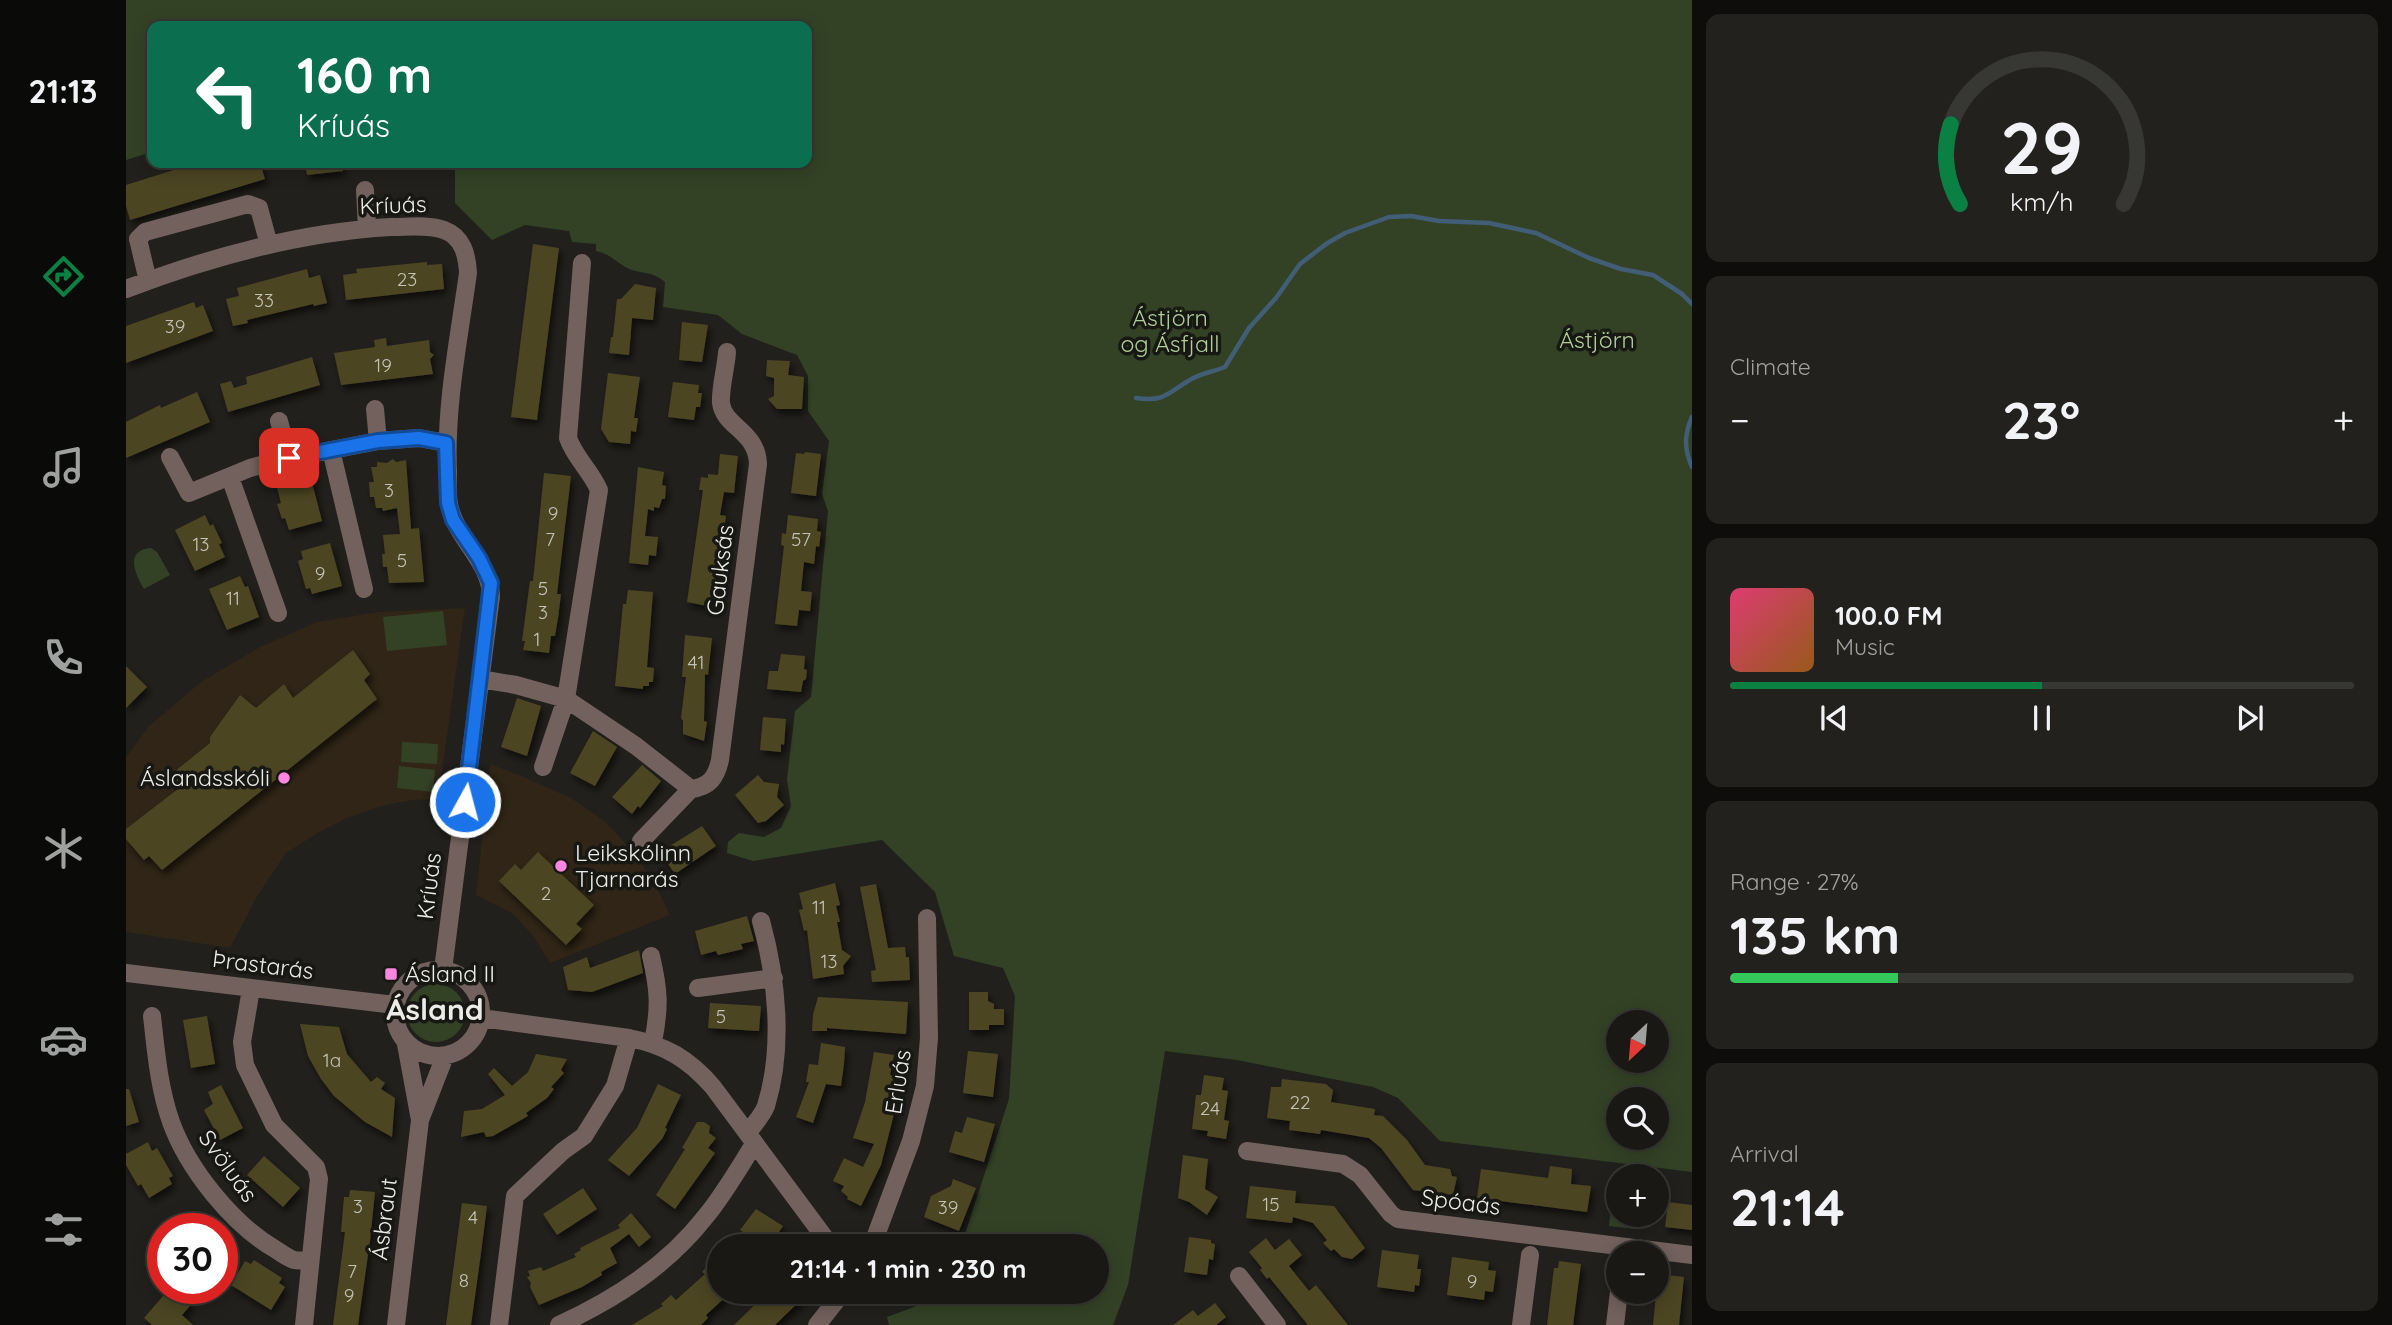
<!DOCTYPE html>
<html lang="en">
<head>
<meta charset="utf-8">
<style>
	:root { --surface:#191815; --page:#22211e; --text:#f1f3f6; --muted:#9fa0a0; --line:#373734; --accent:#0b8043 }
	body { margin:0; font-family:Quicksand,sans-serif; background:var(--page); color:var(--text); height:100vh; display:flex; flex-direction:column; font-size:26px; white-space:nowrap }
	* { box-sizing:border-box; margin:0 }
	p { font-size:23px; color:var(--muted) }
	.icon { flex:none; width:38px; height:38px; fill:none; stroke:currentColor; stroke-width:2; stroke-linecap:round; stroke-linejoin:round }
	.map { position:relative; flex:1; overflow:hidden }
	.details { display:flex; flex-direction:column; gap:14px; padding:14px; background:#0e0d0c; width:700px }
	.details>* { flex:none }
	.top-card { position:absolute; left:21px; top:21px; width:665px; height:147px; border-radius:14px; box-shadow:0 4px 18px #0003,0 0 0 2px var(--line); background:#0b6e4f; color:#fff; overflow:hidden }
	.needle { width:46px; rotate:206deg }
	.buttons { position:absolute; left:1480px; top:1010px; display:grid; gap:14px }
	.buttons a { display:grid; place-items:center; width:63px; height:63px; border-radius:50%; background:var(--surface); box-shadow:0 4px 18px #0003,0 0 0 2px var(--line); font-size:35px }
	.speed { position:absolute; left:21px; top:1213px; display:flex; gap:14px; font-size:35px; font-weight:700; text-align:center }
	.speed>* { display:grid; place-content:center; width:91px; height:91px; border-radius:50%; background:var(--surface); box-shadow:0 4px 18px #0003,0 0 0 2px var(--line); line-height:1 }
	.speed .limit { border:10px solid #d22; background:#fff; color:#111 }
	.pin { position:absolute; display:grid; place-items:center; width:60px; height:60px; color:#fff; margin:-30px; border-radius:14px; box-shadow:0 4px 10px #0006 }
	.me { position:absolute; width:77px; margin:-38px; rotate:7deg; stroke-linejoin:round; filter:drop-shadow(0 0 5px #0008) }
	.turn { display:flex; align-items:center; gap:24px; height:147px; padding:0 35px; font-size:32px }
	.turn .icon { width:91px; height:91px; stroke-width:2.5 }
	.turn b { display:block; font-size:49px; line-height:60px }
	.big { font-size:52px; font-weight:700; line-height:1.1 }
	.details .card { flex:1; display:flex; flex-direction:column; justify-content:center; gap:10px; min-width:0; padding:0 24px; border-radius:14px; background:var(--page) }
	.details .dial { align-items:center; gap:0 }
	.dial svg { height:182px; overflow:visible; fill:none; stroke:var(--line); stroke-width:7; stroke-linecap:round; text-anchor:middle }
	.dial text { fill:var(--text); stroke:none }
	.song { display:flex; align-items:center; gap:21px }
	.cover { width:84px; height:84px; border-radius:10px; background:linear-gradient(135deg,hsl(340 70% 55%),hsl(30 70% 35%)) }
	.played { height:7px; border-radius:4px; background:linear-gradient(90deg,var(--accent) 50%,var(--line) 50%) }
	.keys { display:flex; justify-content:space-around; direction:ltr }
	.heat { display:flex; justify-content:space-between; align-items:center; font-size:38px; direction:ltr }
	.charge { height:10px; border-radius:5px; background:linear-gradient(90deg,#34c759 27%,var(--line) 0) }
	.trip { position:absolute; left:581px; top:1234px; width:402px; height:70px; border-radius:35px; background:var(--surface); box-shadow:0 4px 18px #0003,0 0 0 2px var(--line); font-weight:700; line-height:70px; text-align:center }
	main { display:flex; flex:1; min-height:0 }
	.tabs { display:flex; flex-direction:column; width:126px; justify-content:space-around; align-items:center; background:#0a0a08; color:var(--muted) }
	.tabs .icon { width:49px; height:49px }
	.tabs .current { color:var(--accent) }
	.tabs b { font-size:32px; color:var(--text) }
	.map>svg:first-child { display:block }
</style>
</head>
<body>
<main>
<nav class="tabs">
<b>21:13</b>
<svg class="icon current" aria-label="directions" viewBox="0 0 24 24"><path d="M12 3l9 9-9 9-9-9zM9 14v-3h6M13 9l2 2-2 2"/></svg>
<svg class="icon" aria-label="music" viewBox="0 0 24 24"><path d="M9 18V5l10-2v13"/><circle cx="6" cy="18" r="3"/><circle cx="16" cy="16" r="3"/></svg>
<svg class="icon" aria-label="phone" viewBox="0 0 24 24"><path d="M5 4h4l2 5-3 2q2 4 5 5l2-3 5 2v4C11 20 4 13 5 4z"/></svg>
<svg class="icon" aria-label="climate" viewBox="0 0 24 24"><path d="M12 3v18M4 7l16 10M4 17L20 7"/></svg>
<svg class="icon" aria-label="car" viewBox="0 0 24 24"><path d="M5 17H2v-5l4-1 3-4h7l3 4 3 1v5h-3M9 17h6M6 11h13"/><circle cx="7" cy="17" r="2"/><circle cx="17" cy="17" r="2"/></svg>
<svg class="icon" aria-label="filters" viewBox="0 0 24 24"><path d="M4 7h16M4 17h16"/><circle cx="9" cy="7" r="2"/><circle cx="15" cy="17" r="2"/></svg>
</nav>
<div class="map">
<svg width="1566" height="1325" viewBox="0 0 1566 1325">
	<defs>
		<filter id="shadow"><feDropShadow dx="3" dy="5" stdDeviation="3.5" flood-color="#0009"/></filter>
	</defs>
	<rect width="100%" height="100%" fill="#21201c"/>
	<path fill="#302516" d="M339,608L312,799L286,800L255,806L221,818L190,834L160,853L132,895L104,948L0,932V757L23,726L75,682L134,647L191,622L252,612Z
		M364,764L398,777L445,798L480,822L506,851L528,882L544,915L424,963L407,936L386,913L350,895Z"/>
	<path fill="#334225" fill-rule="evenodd" d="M0,0H1566V1172L1314,1141L1272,1098L1247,1087L1111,1060L1039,1051L1002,1285L987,1325H763L761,1317L812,1298L816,1292H971V1246H835L883,1099L889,996L877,968L828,956L809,892L756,840L627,861L601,853L602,842L613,833L638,837L655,828L665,806L661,779L669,711L685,697L702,511L696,494L703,441L682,411V376L671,355L616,334L592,315L537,307L539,282C525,271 522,275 506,270C493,266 488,255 470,251V244L446,242L443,231L399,225L366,240L329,203V163H681V26H26V152L0,160ZM1493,1022H1531V1060H1493ZM1493,1099H1531V1138H1493Z
		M25,548L31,552L44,575L18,589C7,571 0,550 25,548Z
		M317,611L321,645L261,651L257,617Z
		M276,742L312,744L311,764L275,762Z
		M273,766L309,770L307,792L271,788Z
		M281 1013a29 29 0 1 1 58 0a29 29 0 1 1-58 0Z
		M1487,1191L1493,1192V1214L1511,1215L1510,1229L1483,1226Z"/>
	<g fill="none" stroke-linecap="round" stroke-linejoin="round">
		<path stroke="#425e77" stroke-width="4.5" d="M1010,398C1038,402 1041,394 1062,381C1074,373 1087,372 1099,367L1123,328L1150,298L1174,264L1200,244L1219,233L1263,217L1285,216L1313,221L1363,223L1410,233L1463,258L1495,269L1527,275L1556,294L1566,304
			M1566,417C1558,435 1558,449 1566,467"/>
	</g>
	<path fill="#4c4523" filter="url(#shadow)" d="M70,163L72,167L87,163H134L139,179L4,220L0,206V185Z
		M179,163H217V171L181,175Z
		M407,244L433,248L411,420L385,417Z
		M301,262V265L316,264L318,289L220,300L217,275L231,273L230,269Z
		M181,269L183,278L194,275L201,303L188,306L187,304L121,320L122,323L107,326L100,299L113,296L111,288Z
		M509,284L530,288L527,320L506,318L503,355L483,353L485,337H487L491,299H495Z
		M68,302L70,308L77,305L87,331L0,363V326Z
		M556,322L582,325L576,362L553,360Z
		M260,338L261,346L303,340L304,352L308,355L304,359L307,374L215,385L208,353L249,347L248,340Z
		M186,357L194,385L102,412L94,384L105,381L108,388L121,384L120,377Z
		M641,360L664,361L662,375L678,377L676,409H651L642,399L648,396V378L640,376Z
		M482,373L514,377L508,418H512L510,432L505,431L504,444L483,442L475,429Z
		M547,382L573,385L572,393H576L574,407H570L568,420L542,417Z
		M71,392L84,422L0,458V422L34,405L35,408Z
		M679,452L695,454L690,496L665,493L670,453L678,454Z
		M594,454L612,456L608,493L598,492L594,515L600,516L589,592L592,595L591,608L561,602L577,490H573L575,477L582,478V474L592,475Z
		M267,459L270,462L280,460L285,529L293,528L298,582L263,583L261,567H257L256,554H259L257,535L274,534L271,508L257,511L256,508H250L248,497H244L243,482H248L245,467H251V462L261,463Z
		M512,467L538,472L536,485L540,486L539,499H536L533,508L528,507V511L522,509L519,536L532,537L530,556L523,555L522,565L503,563Z
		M418,473L445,476L431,594H435L432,618L429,636H425L423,653L397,650L399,641H396L404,581H407Z
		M184,475L196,521L163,530L159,518L156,519L151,504L155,503L150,484Z
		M79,515L84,526L87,524L96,543L93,544L99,557L69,571L49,530Z
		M662,515L692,519L691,531L695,532L693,547L690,546L688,564L678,562L675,591L686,592L684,611L673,610L671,626L649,624L658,546L655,545L656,533L660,534Z
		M204,543L216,586L186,594L184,588L180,589L172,561L177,559L175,551Z
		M114,576L119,587L122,586L133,617L101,630L83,589Z
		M502,590L527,592L521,667L528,668L527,682H523V686H517V689L489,686L497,604H500Z
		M559,635L586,638L582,675L579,674L578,721L581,722L578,741L557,734V721L555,718L560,677H556Z
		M227,650L244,674L238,680L251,699L36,870L23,856L18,860L0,839V829L52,789L43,776L84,743V737L114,695L130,708L158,684L167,698Z
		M655,654L679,656L678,669L681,670L680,679L677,681L675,692L641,689L643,671H652Z
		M0,666L21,687L0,708Z
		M391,698L415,706L401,756L375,747Z
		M637,717L660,719L658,745L655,744V752L634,750Z
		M467,731L491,747L469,786L444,773Z
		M516,765L535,781L514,808L512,806L506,814L486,797Z
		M632,775L638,782L653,784L651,797L658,805L640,821L632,823L609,795Z
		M576,826L590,846L549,874L535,854L540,851L539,849Z
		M412,852L468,905L450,924L456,929L440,945L373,881L389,864L395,870Z
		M709,883L714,905L710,906L714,922H711L716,950L725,956L717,966L718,974L687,979L681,930L678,931L673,910L677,909L673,893Z
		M750,884L762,948L779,947L780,957H783L784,980L746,982L745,971L750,970L734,887Z
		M621,916L628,941L615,944L617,949L592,955L590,951L575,955L569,931Z
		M513,950L517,973L466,992L442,990L437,967L461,957L464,968Z
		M843,992H862V1001L868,1004V1009H878V1025H863V1030H843Z
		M692,997L782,1002L780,1034L701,1028V1031H686L687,1015Z
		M584,1003L635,1006L633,1031L582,1028Z
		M81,1016L89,1064L65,1068L57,1020Z
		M174,1024L213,1027L221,1054L245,1082L251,1077L259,1083L255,1089L269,1098L266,1137L239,1122L208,1096L195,1079L182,1056Z
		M695,1043L719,1047L718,1064L715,1086L700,1084L687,1123L670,1117L683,1082H680L683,1064L692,1065Z
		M842,1051L872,1054L867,1097L837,1093Z
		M748,1052L768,1055L764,1075L769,1076L765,1095L768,1096L766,1109L769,1110L755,1165L735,1206L721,1199L722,1197L715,1191L718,1186L707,1181L718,1158L737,1167L748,1144L727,1138L739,1102Z
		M410,1054L441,1059L435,1070L438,1073L425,1087L428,1089L421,1098L400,1113L402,1116L367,1136L360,1137L358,1132L335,1137L338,1111L356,1109L379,1095L362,1074L368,1068L386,1086L402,1072Z
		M1078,1075L1098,1078L1096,1090L1102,1091L1098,1120L1103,1121L1100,1139L1081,1136L1082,1131L1066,1129L1070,1095H1075Z
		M1156,1079L1200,1084L1207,1090L1205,1102L1249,1109L1248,1115L1257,1116L1281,1140L1299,1165L1324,1169L1326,1176L1331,1177L1327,1195L1287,1190L1255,1148L1243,1138L1195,1130L1194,1134L1163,1130L1164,1121L1141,1118L1145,1087H1155Z
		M532,1084L555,1095L539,1128L541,1129L536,1139L503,1176L482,1160L511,1128Z
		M95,1085L117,1128L94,1140L78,1110L87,1104L82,1092Z
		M0,1089H3L13,1122L0,1126Z
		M841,1117L869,1124L858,1162L823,1152L829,1131L836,1133Z
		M571,1122H578L584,1126L583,1133L590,1138L582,1148L589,1153L549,1209L530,1195L559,1149L556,1148Z
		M22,1142L26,1151L31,1148L47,1176L43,1178L46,1184L23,1198L15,1184L12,1186L0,1165V1154Z
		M1057,1155L1082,1159L1079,1189L1092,1197L1081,1215L1063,1202L1052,1198Z
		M138,1156L174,1188L157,1207L121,1175Z
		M1424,1166L1446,1169L1445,1184L1465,1186L1461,1212L1351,1198L1355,1169L1422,1178Z
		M827,1179L850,1188L833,1231L798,1217L805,1196L825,1186Z
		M1124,1186L1170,1191L1169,1203L1208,1206L1239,1248L1226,1259L1216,1257L1208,1249L1205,1251L1197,1243L1201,1240L1187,1223L1167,1217L1166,1223L1120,1218Z
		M457,1188L471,1209L431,1235L417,1214Z
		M224,1190L249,1192L244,1241L232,1325H207L219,1232H215L218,1197H223Z
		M1542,1202L1566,1205V1230L1539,1227Z
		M336,1203L361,1206L355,1253L345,1325H320Z
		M630,1209L657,1226L644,1246H639L614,1230Z
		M505,1213L525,1237L513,1247L503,1234L484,1248L491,1263L475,1272L476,1275L456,1287L413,1305L404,1287L405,1283L401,1277L404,1276L402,1271L415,1267L417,1271L450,1257L448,1254L455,1250L454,1248L494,1228L492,1225Z
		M1063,1237L1085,1240V1243L1089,1244L1087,1260L1083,1259L1081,1275L1058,1272Z
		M1140,1238L1149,1250L1163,1239L1176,1255L1163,1266L1183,1291L1190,1285L1222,1325H1182L1143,1277L1141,1279L1134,1270L1136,1268L1123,1252Z
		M1256,1250L1293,1255L1291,1269H1295L1293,1286L1289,1285L1288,1292L1251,1287Z
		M593,1252V1292H605L580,1315L582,1318L575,1325H506L537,1306L535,1304L545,1295L550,1300L579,1274L576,1272Z
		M1326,1257L1363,1262L1362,1270L1370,1271L1367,1292L1359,1291L1358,1300L1321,1295Z
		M128,1260L156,1278L153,1283L159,1287L145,1310L105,1285L119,1261L125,1264Z
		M1433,1261L1455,1264L1447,1325H1421L1428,1268H1432Z
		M1532,1274L1558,1277L1553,1325H1527Z
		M44,1288H49L64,1302V1306L56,1315L67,1325H26L18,1318Z
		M642,1292H683L649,1325H608Z
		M1089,1303L1100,1317L1090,1325H1047L1067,1310L1072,1316Z"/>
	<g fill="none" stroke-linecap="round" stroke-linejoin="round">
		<path stroke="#72615c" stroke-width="18" d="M239,190L241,229
			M22,281L12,239L19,232L122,204L133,208L143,245
			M0,289C84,257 174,232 265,227C281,227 302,224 318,230C337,237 341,255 342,273C333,338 319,406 322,472C322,482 321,494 323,504C329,538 364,560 365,596L317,970
			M249,409L252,441
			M153,421L163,458
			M205,450L238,589
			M44,457L63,493L124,468L154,460L252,441L293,438L320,443
			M104,477L152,613
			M354,679L390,685L440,699L510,746L565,789
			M417,767L440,699L473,490C465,471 449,458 442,438L456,263
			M515,841L565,789C583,787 590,778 594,760L632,464C631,431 598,427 595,403C594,388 600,368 601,352
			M525,956C533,990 534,1007 527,1042
			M269 1013a43 43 0 1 1 86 0a43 43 0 1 1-86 0Z
			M0,973L269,1005
			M572,988L648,978
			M125,989L116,1042L119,1065L148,1125L190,1167L193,1179L178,1325
			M26,1016C30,1052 33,1088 45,1122C62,1169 106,1224 149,1249C155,1253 162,1258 168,1260C173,1261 179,1260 184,1260
			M355,1018L503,1038C539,1045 563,1059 587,1087L705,1246
			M280,1044L294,1120
			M621,1133C628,1125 636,1116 640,1106C658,1047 651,979 635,921
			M1121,1151L1217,1164L1234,1175L1265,1214L1272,1219L1566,1255
			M746,1246L785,1141L799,1086L803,1038L801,918
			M1113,1276L1151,1325
			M270,1325L294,1120L319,1056
			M373,1325L389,1196L437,1151L458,1136L489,1086L503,1038
			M433,1325C489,1299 541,1266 580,1216C598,1194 613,1168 628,1144
			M691,1325L717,1292
			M1395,1325L1404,1255
			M1489,1325L1493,1292"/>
	</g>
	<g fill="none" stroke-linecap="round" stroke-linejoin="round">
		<defs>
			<path id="route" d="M163,458L252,441L293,438L320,443L322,503L327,520L353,558L365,583L339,802"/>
		</defs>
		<use href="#route" stroke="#114b97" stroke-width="18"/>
		<use href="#route" stroke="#1a73e8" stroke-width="12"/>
	</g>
	<g fill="#fe85e0" stroke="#171713" stroke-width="2.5">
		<circle cx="158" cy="778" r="7"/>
		<circle cx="435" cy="866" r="7"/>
		<rect x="258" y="967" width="14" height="14" rx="3.5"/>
	</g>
	<g text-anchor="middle" stroke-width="7" stroke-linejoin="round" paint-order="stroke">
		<g font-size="19" fill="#c3c2b7">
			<text x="281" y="286">23</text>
			<text x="138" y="307">33</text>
			<text x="49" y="333">39</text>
			<text x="257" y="372">19</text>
			<text x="263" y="497">3</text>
			<text x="427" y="520">9</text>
			<text x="424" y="546">7</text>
			<text x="675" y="546">57</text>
			<text x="75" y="551">13</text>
			<text x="276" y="567">5</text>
			<text x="194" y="580">9</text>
			<text x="417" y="595">5</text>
			<text x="107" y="605">11</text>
			<text x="417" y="619">3</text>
			<text x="411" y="646">1</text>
			<text x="570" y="669">41</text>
			<text x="420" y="900">2</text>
			<text x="693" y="914">11</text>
			<text x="703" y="968">13</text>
			<text x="595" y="1023">5</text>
			<text x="206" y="1067">1a</text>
			<text x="1174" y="1109">22</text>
			<text x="1084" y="1115">24</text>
			<text x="1145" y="1211">15</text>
			<text x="232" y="1213">3</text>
			<text x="822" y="1214">39</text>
			<text x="347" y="1224">4</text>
			<text x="226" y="1278">7</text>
			<text x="338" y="1287">8</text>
			<text x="1346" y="1288">9</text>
			<text x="223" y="1302">9</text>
		</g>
		<g font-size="23" fill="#ebebe8" stroke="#171713">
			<text transform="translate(267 205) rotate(-2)" y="8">Kríuás</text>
			<text transform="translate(594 570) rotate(-83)" y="8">Gauksás</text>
			<text transform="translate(303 886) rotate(-83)" y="8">Kríuás</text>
			<text transform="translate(137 965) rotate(7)" y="8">Þrastarás</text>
			<text transform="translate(772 1082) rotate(-81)" y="8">Erluás</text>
			<text transform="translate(102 1166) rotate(54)" y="8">Svöluás</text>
			<text transform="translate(1335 1202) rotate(7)" y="8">Spóaás</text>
			<text transform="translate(258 1219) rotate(-83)" y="8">Ásbraut</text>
		</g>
		<g font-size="23" fill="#b1ce96" stroke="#171713">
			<text x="1044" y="326">Ástjörn<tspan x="1044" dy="26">og Ásfjall</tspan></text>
			<text x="1471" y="348">Ástjörn</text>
		</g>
		<g font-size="23" fill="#ebebe8" stroke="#171713" text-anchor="start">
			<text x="144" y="786" text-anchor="end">Áslandsskóli</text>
			<text x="449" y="861">Leikskólinn<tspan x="449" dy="26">Tjarnarás</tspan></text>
			<text x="279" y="982">Ásland II</text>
		</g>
		<g font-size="30" font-weight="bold" fill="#ebebe8" stroke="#171713">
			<text x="309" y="1020">Ásland</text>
		</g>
	</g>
</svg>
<div class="buttons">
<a><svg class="needle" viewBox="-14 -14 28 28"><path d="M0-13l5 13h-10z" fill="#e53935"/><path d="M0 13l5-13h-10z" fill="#9fa0a0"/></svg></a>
<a><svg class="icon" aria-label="search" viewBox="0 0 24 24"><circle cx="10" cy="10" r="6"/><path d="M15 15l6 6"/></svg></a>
<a>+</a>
<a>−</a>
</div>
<div class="speed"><div class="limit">30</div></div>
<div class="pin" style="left:163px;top:458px;background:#d93025"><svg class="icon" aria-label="arrive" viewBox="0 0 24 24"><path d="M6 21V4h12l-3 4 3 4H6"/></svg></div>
<svg class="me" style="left:339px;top:802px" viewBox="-20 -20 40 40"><circle r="17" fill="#1a73e8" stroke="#fff" stroke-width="3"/><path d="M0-11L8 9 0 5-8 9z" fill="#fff"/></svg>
<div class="trip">21:14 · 1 min · 230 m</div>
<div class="top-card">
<div class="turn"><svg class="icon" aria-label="left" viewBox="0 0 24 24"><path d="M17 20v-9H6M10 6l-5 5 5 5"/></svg><div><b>160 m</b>Kríuás</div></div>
</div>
</div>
<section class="details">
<div class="card dial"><svg viewBox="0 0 100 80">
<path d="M14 69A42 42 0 1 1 86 69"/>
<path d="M14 69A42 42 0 0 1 10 34" stroke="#0b8043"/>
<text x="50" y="56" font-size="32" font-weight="700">29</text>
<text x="50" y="72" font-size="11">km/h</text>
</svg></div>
<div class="card"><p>Climate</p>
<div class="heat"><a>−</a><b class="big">23°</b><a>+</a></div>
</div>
<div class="card">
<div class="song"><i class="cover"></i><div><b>100.0 FM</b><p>Music</p></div></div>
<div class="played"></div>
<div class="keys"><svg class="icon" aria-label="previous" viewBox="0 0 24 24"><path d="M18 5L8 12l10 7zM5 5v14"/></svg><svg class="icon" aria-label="pause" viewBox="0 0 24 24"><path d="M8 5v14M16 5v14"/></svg><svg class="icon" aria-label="next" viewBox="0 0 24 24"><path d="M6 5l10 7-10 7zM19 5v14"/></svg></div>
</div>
<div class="card"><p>Range · 27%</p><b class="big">135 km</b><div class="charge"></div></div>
<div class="card"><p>Arrival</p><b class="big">21:14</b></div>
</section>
</main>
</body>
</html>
